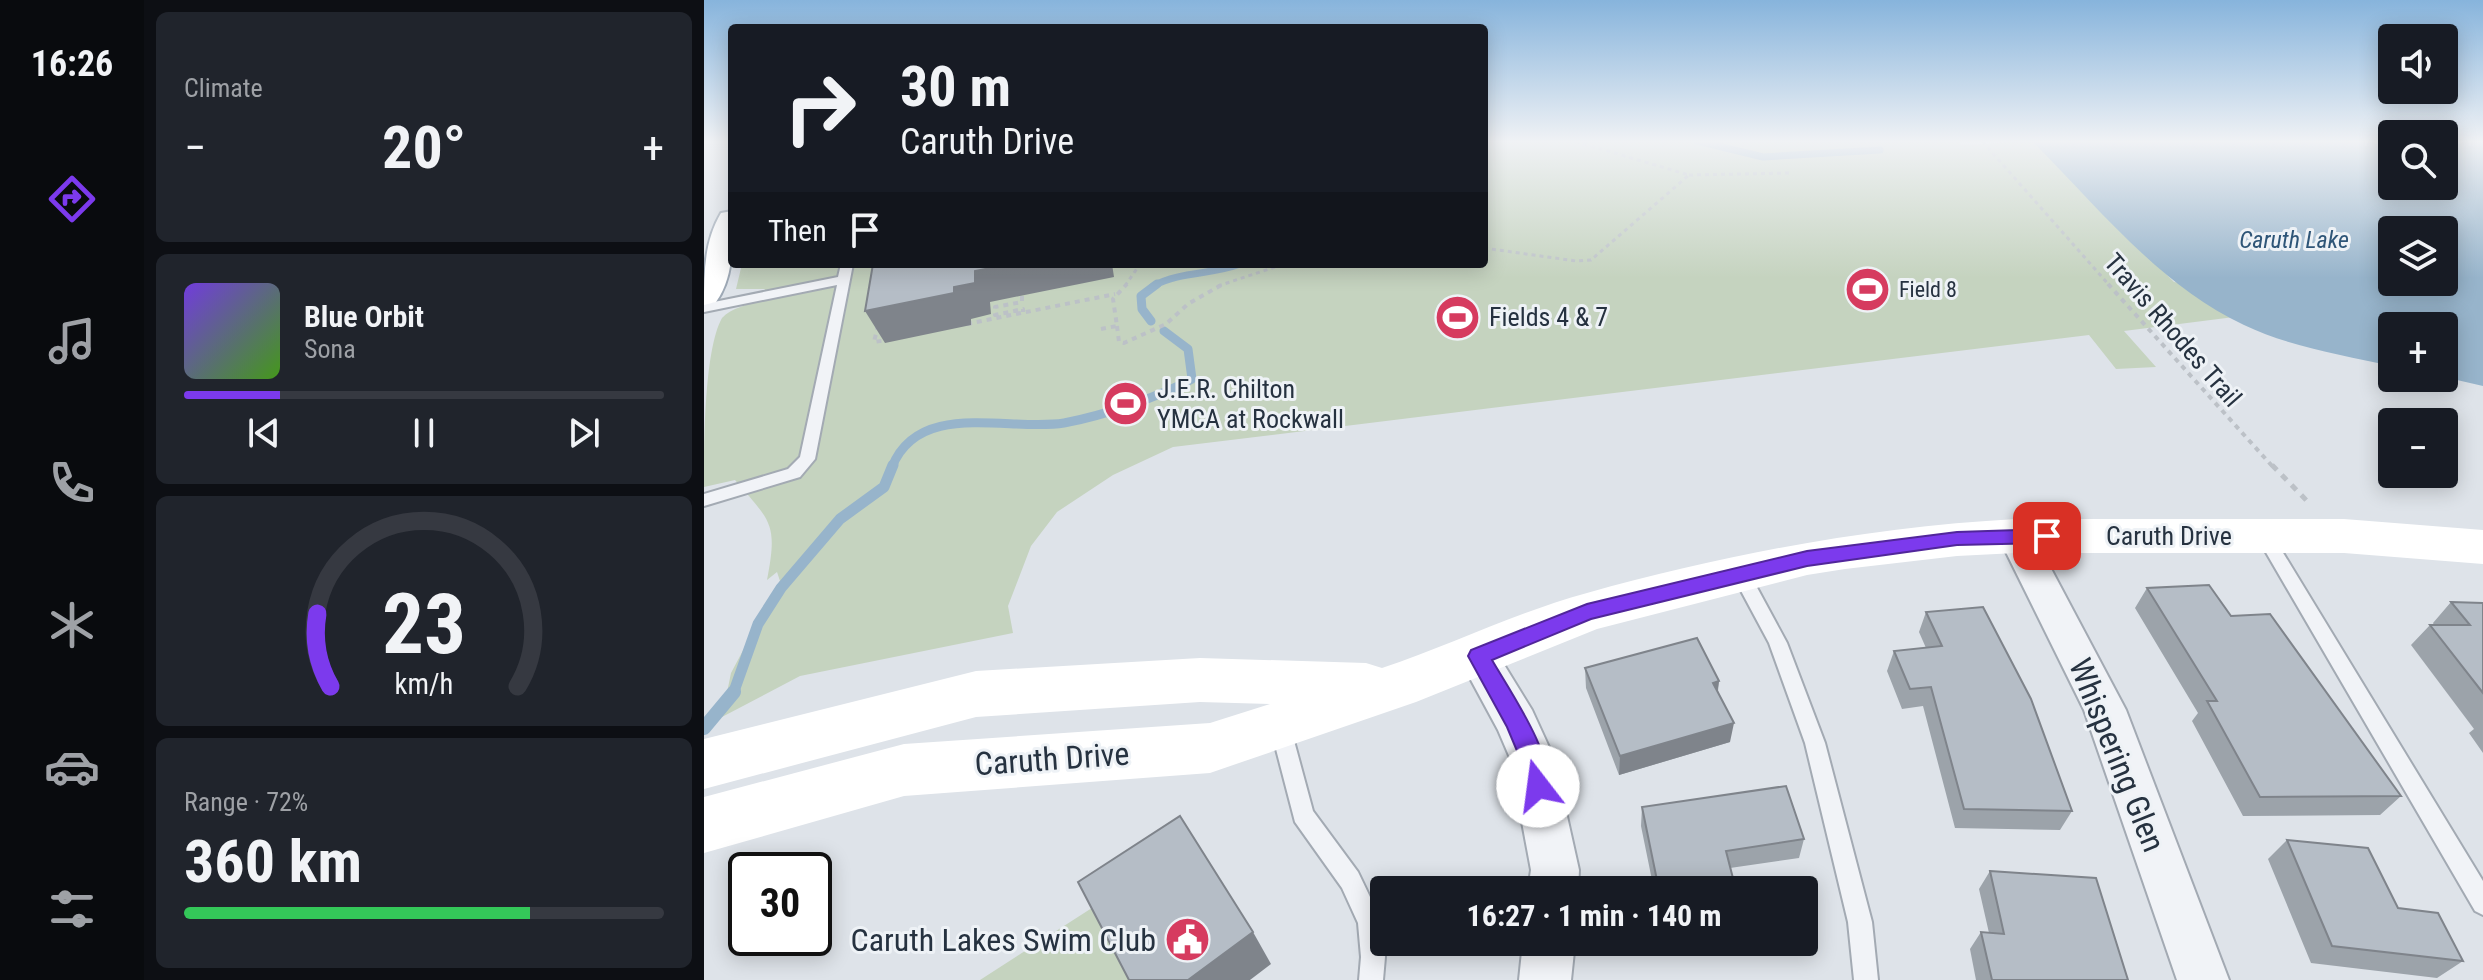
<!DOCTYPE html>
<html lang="en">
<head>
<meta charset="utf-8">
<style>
	:root { --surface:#171b24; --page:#20242c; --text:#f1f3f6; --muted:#9ea1a6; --line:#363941; --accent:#7c3aed }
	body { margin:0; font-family:"Roboto Condensed",sans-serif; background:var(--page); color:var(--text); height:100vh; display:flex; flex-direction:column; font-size:30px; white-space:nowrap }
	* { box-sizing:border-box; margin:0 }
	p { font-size:26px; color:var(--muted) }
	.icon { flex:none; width:44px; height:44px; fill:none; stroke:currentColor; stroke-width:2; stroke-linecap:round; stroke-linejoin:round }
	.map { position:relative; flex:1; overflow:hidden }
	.panel { display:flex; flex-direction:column; gap:12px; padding:12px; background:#0d0f14; width:560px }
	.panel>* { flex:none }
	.top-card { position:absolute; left:24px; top:24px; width:760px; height:244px; border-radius:8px; box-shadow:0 4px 20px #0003; background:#171b24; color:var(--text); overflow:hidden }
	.tools { position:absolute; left:1674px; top:24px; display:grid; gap:16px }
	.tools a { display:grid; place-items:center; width:80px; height:80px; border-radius:8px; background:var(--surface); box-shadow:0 4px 20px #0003; font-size:40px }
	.speed { position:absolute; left:24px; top:852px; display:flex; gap:16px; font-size:40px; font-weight:700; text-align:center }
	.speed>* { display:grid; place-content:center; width:104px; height:104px; border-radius:50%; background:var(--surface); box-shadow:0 4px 20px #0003; line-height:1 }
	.speed .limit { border:4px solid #111; border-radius:12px; background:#fff; color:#111 }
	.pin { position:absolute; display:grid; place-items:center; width:68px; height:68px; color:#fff; margin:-34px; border-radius:16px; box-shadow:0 4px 12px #0006 }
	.me { position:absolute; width:88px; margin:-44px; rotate:345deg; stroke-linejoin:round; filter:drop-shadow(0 0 6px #0008) }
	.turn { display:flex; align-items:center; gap:28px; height:168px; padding:0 40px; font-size:36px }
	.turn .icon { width:104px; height:104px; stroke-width:2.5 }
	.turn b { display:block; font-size:56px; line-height:68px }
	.then { display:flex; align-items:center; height:76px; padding:0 40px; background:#0003; gap:16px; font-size:30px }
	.big { font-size:60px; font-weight:700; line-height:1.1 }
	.panel .tile { flex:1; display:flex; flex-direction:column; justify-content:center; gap:12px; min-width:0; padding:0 28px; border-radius:12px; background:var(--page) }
	.panel .dial { align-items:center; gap:0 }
	.dial svg { height:208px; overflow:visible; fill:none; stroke:var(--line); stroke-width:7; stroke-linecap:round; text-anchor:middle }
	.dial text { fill:var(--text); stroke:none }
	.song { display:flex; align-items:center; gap:24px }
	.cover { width:96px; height:96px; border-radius:12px; background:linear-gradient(135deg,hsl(260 70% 55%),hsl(100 70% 35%)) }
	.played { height:8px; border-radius:4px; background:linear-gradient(90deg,var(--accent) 20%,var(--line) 20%) }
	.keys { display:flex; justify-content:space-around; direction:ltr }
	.heat { display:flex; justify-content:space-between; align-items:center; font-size:44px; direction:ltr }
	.charge { height:12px; border-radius:6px; background:linear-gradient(90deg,#34c759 72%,var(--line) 0) }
	.trip { position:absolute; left:666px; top:876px; width:448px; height:80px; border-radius:8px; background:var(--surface); box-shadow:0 4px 20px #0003; font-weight:700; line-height:80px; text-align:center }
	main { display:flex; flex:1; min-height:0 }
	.tabs { display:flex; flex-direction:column; width:144px; justify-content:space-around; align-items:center; background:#090b0e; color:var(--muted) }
	.tabs .icon { width:56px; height:56px }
	.tabs .on { color:var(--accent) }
	.tabs b { font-size:36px; color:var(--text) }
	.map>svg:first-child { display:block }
</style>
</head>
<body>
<main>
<nav class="tabs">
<b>16:26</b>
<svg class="icon on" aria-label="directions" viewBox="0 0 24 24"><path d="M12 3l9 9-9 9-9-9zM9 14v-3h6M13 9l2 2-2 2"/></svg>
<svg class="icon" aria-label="music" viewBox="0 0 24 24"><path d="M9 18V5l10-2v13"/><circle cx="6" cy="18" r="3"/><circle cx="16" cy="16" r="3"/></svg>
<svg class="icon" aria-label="phone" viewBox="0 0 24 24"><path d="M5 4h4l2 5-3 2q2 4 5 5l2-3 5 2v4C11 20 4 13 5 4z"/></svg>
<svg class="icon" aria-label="climate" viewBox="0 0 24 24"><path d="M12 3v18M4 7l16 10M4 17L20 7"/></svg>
<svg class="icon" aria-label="car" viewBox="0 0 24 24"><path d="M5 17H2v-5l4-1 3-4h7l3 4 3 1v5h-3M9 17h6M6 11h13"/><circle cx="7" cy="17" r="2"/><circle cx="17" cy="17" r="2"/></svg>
<svg class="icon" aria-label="filters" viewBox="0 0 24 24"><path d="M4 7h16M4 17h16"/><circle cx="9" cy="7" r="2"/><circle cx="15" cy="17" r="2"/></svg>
</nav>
<section class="panel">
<div class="tile"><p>Climate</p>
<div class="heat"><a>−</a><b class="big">20°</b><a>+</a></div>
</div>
<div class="tile">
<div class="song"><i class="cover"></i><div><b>Blue Orbit</b><p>Sona</p></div></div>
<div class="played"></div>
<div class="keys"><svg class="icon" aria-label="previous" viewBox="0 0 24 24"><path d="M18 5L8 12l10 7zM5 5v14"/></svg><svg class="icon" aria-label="pause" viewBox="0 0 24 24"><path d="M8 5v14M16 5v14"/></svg><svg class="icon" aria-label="next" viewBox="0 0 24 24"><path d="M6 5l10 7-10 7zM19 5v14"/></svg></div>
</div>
<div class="tile dial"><svg viewBox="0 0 100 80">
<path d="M14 69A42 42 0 1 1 86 69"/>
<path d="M14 69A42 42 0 0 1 9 41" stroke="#7c3aed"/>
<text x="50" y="56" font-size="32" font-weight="700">23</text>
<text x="50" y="72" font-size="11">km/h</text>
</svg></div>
<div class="tile"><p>Range · 72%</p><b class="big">360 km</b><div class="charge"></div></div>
</section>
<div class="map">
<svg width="1779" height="980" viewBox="0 0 1779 980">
	<rect width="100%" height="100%" fill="#dee3e9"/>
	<path fill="#c5d3bf" d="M780,141H1254L1258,145L1330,141L1470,282L1543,295L1546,315L1420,331L1452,367L1412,369L1385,335L469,447L409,475L353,512L327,546L304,606L309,633L96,676L18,717L27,673L76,581L73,572L63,580C74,523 67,522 31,480L0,487C0,446 0,350 18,318C27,308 45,304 57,301L61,289H32L38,264H780Z
		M391,906L428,980H276Z"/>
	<path fill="#97b4cb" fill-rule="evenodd" d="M1328,141H1688V186H1740V141H1779V386L1740,377V326H1688V366C1639,355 1586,347 1540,325C1455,285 1394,207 1328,141ZM1688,230H1740V282H1688Z"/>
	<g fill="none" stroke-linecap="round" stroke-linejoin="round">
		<path stroke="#97b4cb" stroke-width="7" d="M993,141L1059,157L1176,150
			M449,286C477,271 507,275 536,264"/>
		<path stroke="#97b4cb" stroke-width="9" d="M447,321L438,309L437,296L453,284
			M188,467C215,399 306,432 360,423C398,416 455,397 488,379L484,349L460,331"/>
		<path stroke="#97b4cb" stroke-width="11" d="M29,694L54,624L77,588L136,519L180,487L189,465"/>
		<path stroke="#97b4cb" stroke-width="14" d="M0,728L30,692"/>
		<defs>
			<path id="lane" d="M137,264H149L111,459L96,477L0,506V494L84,469L96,457L133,285L0,312V304L134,277Z
				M1561,531L1567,533L1779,881V915L1771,911L1553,537L1555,533Z
				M1037,567L1043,569L1083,643L1121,743L1168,922L1174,980H1150L1144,922L1101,743L1065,643L1028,574L1031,569Z
				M576,717L583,720L586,726L609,811L654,872L678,922L681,957L679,980H655L657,957L654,923L638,888L591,822L566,726L569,720Z"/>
			<path id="street" d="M1312,523L1325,527L1422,710L1525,980H1473L1380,710L1294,536L1299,527Z
				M774,640L788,645L828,710L850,758L875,870L874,890H824L827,870L806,758L794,730L754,656L760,645Z
				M819,942H871L867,980H815Z"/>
			<path id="primary" d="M28,211C28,243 31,275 12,302L0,305C0,273 0,242 17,213Z"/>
		</defs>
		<use href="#lane" stroke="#a3aab3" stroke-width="4"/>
		<use href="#street" stroke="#a3aab3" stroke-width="4"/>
		<use href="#primary" stroke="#9da8b5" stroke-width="4"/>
		<path stroke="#bcc1c7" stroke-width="3" stroke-dasharray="4 4" stroke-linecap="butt" d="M1278,141L1406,286
			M985,175L1087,173
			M780,248L872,261L887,260L985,175L870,141
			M421,286L436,264
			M514,286L580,264"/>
		<path stroke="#bcc1c7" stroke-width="4" stroke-dasharray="5 5" stroke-linecap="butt" d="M1404,284L1569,467
			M318,296V302L291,307V315L319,309V312
			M263,324L411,294
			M174,325L170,342L183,340
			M413,326L415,342L420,343L462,324L484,304L519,284
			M397,329L413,326L409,299L423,284"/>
		<path stroke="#bcc1c7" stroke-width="5" stroke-dasharray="7 7" stroke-linecap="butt" d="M1568,465L1604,502"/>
		<use href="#lane" fill="#f1f3f7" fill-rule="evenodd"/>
		<use href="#street" fill="#f1f3f7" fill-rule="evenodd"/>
		<path fill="#fff" fill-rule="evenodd" d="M1312,519H1640L1779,530V564L1640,553H1312L1253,556L1141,569L1103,575L893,629L712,702L506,773L200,796L0,853V797L200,744L506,723L566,704L496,702L272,717L0,789V739L272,671L496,658L662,663L678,668C747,645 813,612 883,593C1023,554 1166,527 1312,519Z"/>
		<use href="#primary" fill="#fff" fill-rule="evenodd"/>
	</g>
	<path fill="#9ca3aa" d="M1443,588L1527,616L1697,796L1676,815L1539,816L1488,721L1494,713L1431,608Z
		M1747,602L1779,603V753L1765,733L1770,729L1707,645L1726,625H1730L1729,623Z
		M1222,612L1368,811L1356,830L1251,828L1219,706L1198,709L1183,671L1190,651L1222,648L1215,632Z
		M881,668L1015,681L1014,691L1026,742L915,775L882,688Z
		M938,807L1100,839L1095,858L1026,868L1032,890H950L937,826Z
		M1583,840L1694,908L1759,961L1733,978L1607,963L1564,859Z
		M1286,871L1424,980H1272L1266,949L1277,932L1285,933L1275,889Z"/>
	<path fill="#7f848b" d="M306,264H408L410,277L286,302L287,314L267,319V325L181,343L161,311L250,287L271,271Z
		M1015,681L1012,701L1009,683Z
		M1030,723L1026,742L915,775L916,756Z
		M549,932L567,964L546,980H484Z"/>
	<path fill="#b5bdc6" stroke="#7f848b" stroke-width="2" d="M169,264H306L271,271V283L250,287V293L161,311Z
		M1505,585L1527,616L1566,614L1697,796L1556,797L1503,701H1513L1443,588Z
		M1747,602L1779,603V693L1726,625H1766Z
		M1279,607L1327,699L1368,811L1260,809L1227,687L1206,689L1190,651L1238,646L1222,612Z
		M993,638L1015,681L1009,683L1030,723L916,756L881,668Z
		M1082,786L1100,839L1022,851L1032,890H955L938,807Z
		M476,816L549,932L484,980H425L374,882Z
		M1583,840L1664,848L1694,908L1734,913L1759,961L1628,946Z
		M1286,871L1392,878L1424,980H1288L1277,932L1300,934Z"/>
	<linearGradient id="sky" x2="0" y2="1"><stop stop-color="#87b4dc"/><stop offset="0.51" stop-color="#f0f2f5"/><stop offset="1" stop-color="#f0f2f5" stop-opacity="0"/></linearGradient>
	<rect width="1779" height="278" fill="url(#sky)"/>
	<path fill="#7c3aed" stroke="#51269a" stroke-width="2" d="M1343,529L1353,536L1343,543L1253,545L1103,566L887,619L788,660C804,688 856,763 842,794L834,797L825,794L816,758L803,727L764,656L767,650L883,604L1103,551L1253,532Z"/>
	<defs>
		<symbol id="stadium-disc" viewBox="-11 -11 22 22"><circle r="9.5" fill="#d63b5f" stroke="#eef2f6"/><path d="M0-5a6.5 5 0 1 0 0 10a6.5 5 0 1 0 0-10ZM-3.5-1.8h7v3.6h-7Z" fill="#fff"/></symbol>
		<symbol id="civic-disc" viewBox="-11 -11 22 22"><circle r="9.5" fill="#d63b5f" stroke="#eef2f6"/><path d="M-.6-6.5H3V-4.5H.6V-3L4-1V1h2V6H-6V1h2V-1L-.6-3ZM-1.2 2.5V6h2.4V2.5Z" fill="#fff"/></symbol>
	</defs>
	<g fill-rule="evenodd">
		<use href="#stadium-disc" x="1138" y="264" width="51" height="51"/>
		<use href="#stadium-disc" x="728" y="292" width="51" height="51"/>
		<use href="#stadium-disc" x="396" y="378" width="51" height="51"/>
		<use href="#civic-disc" x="458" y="914" width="51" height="51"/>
	</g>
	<g text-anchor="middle" stroke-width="6" stroke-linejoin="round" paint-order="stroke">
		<g font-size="22" fill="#263240" stroke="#eef2f6" text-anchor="start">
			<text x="1195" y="297">Field 8</text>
		</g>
		<g font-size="24" font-style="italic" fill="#2e5577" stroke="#eef2f6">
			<text x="1590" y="248">Caruth Lake</text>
		</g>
		<g font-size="26" fill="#263240" stroke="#eef2f6" text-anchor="start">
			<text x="785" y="326">Fields 4 &amp; 7</text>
			<text x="453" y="398">J.E.R. Chilton<tspan x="453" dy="30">YMCA at Rockwall</tspan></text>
		</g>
		<g font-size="26" fill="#263240" stroke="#eef2f6">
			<text transform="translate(1469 330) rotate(49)" y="9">Travis Rhodes Trail</text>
			<text x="1465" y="545">Caruth Drive</text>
		</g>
		<g font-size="32" fill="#263240" stroke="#eef2f6">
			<text transform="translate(1413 755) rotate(68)" y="11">Whispering Glen</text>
			<text transform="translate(348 759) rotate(-4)" y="11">Caruth Drive</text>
		</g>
		<g font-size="32" fill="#263240" stroke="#eef2f6" text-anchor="end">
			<text x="452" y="951">Caruth Lakes Swim Club</text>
		</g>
	</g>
</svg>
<div class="tools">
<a><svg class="icon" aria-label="sound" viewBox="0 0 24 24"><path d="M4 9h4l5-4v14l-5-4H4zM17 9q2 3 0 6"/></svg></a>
<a><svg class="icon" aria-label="search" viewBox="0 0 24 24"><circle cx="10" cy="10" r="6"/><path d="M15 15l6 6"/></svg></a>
<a><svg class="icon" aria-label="layers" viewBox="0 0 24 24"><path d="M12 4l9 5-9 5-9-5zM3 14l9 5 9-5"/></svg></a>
<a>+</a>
<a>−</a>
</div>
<div class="speed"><div class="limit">30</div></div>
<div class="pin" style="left:1343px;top:536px;background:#d93025"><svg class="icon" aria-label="arrive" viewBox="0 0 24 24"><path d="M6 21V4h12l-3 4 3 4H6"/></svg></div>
<svg class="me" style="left:834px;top:786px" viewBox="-20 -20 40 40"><circle r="19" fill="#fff"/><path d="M0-13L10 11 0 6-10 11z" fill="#7c3aed"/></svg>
<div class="trip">16:27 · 1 min · 140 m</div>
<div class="top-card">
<div class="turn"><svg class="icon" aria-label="right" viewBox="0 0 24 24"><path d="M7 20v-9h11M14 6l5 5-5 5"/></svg><div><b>30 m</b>Caruth Drive</div></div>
<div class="then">Then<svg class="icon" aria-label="arrive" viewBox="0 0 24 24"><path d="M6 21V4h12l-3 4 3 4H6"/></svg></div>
</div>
</div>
</main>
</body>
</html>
